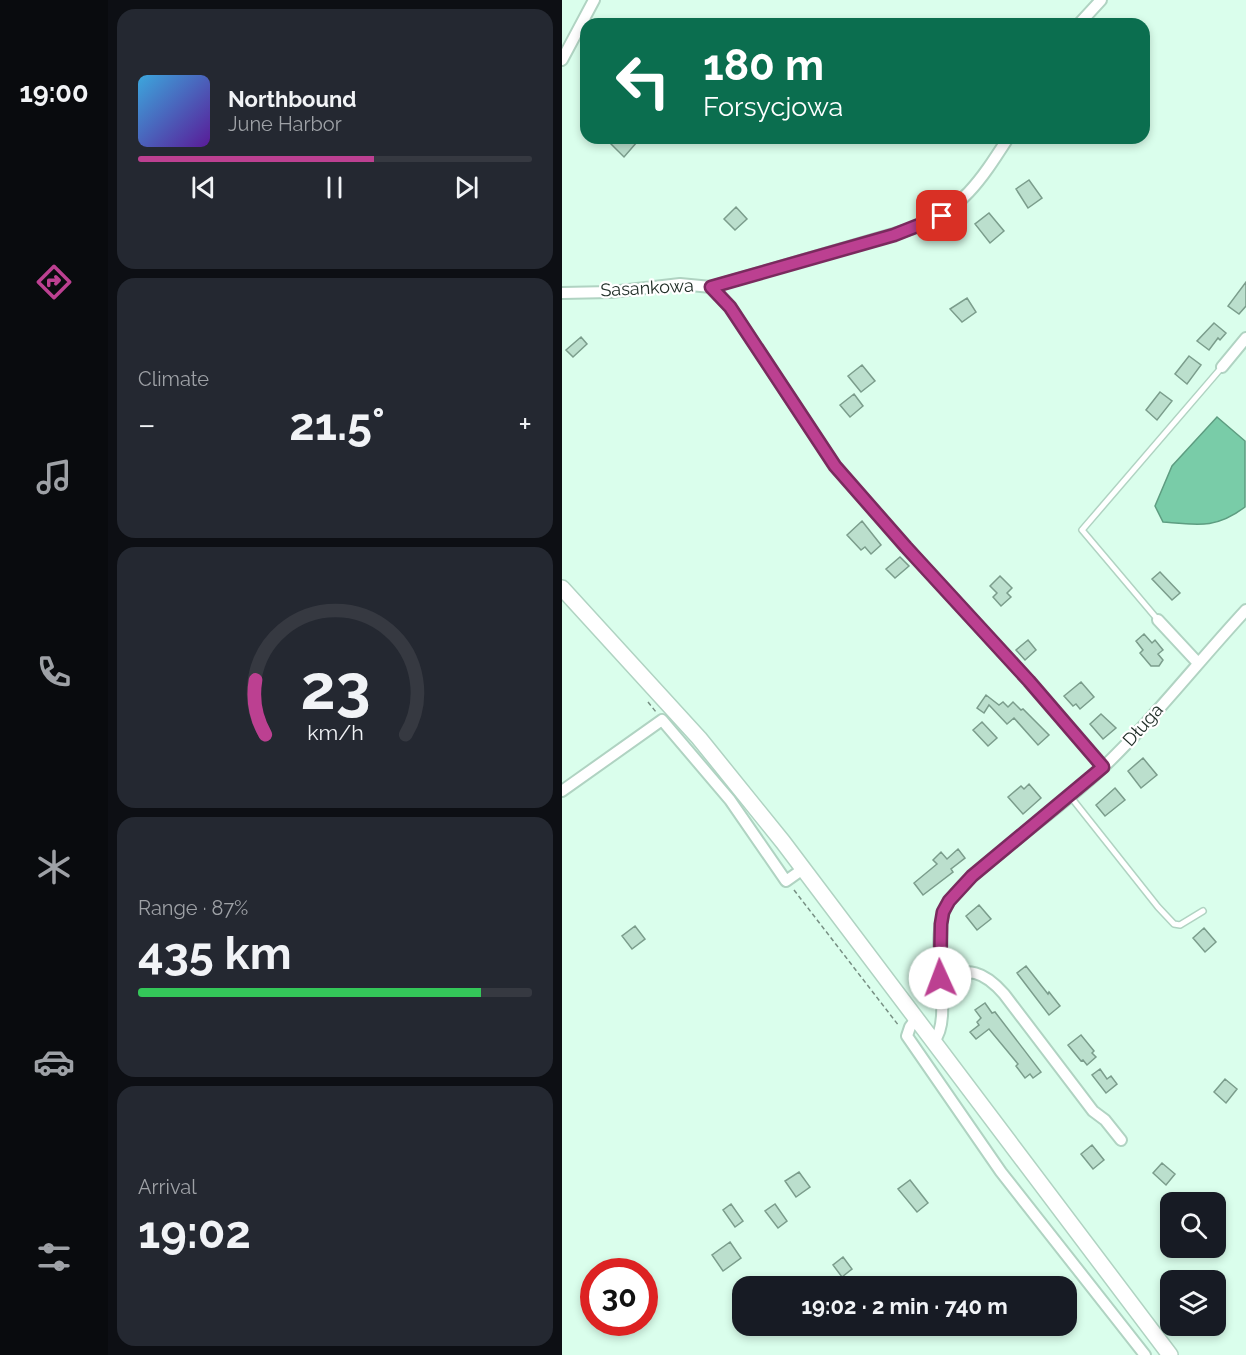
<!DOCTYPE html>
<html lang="en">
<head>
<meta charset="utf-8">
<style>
	:root { --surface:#171b24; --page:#242831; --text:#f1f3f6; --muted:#9ea1a6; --line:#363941; --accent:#bc4091 }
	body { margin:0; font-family:Raleway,sans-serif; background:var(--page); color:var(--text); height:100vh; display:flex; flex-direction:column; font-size:22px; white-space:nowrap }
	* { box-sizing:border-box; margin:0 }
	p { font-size:20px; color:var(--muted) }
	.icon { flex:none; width:33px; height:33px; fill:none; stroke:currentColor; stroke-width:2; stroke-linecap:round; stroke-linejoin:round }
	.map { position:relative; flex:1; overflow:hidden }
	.panel { display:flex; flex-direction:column; gap:9px; padding:9px; background:#0d0f14; width:454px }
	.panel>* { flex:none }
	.banner { position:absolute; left:18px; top:18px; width:570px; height:126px; border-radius:18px; box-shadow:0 3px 9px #0003; background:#0b6e4f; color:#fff; overflow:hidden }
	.buttons { position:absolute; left:598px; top:1192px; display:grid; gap:12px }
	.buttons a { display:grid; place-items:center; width:66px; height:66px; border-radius:12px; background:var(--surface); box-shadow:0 3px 9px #0003; font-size:30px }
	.speed { position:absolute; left:18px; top:1258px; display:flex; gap:12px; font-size:30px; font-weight:700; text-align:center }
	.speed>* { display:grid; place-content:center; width:78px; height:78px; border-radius:50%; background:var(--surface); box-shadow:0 3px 9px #0003; line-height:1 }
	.speed .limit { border:9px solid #d22; background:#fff; color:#111 }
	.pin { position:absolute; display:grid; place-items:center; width:51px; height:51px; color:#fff; margin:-26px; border-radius:12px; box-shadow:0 3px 9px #0006 }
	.me { position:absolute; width:66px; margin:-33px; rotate:358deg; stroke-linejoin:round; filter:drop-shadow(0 0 4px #0008) }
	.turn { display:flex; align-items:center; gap:21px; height:126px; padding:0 24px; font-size:27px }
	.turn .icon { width:78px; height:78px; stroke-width:2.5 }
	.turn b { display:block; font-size:42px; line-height:51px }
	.big { font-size:45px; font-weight:700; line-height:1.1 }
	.panel .widget { flex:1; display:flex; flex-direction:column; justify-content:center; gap:9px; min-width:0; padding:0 21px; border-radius:18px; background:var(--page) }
	.panel .dial { align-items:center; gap:0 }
	.dial svg { height:156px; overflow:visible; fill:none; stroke:var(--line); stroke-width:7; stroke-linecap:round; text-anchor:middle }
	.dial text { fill:var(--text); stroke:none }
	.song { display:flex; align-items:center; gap:18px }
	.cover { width:72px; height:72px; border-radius:9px; background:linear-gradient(135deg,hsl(200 70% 55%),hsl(270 70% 35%)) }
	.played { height:6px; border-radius:3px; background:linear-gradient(90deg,var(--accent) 60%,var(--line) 60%) }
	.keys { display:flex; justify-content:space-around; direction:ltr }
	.heat { display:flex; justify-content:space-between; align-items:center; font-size:33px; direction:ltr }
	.charge { height:9px; border-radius:4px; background:linear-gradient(90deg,#34c759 87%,var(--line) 0) }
	.trip { position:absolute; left:170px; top:1276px; width:345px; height:60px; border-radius:18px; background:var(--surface); box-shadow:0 3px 9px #0003; font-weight:700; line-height:60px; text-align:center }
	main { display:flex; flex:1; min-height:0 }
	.tab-bar { display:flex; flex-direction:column; width:108px; justify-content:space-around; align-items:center; background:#090b0e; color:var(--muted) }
	.tab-bar .icon { width:42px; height:42px }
	.tab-bar .current { color:var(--accent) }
	.tab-bar b { font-size:27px; color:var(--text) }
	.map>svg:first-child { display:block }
</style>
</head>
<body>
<main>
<nav class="tab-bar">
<b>19:00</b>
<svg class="icon current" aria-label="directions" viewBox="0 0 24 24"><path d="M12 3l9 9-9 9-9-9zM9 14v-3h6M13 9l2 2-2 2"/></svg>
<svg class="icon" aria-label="music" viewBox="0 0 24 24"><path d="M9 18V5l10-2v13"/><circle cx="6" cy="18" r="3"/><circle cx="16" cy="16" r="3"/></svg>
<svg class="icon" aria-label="phone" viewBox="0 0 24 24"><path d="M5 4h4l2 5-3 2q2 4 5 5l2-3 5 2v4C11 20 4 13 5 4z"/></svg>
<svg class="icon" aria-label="climate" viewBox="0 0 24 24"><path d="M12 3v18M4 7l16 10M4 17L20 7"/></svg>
<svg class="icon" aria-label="car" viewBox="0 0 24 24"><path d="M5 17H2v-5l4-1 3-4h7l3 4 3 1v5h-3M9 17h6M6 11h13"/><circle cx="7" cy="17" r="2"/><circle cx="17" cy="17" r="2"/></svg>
<svg class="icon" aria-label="filters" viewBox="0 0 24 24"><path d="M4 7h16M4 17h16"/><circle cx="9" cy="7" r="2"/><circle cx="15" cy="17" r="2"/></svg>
</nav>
<section class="panel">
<div class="widget">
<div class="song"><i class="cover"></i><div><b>Northbound</b><p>June Harbor</p></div></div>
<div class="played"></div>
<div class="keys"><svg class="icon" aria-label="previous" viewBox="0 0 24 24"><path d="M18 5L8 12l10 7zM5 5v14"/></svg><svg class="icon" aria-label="pause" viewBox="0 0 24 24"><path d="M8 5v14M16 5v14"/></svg><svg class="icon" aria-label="next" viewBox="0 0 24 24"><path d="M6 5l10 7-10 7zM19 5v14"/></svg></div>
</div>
<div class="widget"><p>Climate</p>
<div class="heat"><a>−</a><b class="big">21.5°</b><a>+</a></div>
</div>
<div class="widget dial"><svg viewBox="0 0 100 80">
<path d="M14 69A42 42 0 1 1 86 69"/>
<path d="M14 69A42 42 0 0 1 9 41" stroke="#bc4091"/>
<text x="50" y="56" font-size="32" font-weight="700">23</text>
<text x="50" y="72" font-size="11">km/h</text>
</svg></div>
<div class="widget"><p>Range · 87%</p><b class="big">435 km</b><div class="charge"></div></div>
<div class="widget"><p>Arrival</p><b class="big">19:02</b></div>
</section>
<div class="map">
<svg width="684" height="1355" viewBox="0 0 684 1355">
	<rect width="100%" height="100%" fill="#dafeec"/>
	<path fill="#79cca8" stroke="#5e9d81" stroke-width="1.5" d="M655,417L683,441V507C654,529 636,525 601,522L593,506L610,466Z"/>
	<path fill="#bbdfcd" stroke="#7b9d8c" stroke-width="1.5" d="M43,138H71L75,142L62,157Z
		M467,180L480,198L466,208L454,189Z
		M174,207L185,219L173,230L162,219Z
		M427,213L442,231L428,243L413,224Z
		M684,282V306L677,314L666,306Z
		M405,298L414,312L400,322L388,309Z
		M652,323L664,333L658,340L656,338L647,350L635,341Z
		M19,337L25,344L11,357L4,350Z
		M627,356L639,365L625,384L613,374Z
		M300,365L313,381L299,392L286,376Z
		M598,392L610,401L595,420L584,410Z
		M292,394L301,406L288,417L278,405Z
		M300,521L319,545L309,554L303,547L299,550L285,535Z
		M338,557L347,566L333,578L324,569Z
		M598,572L618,593L610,600L590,579Z
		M438,576L450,588L445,593L449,597L439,606L431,597L435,593L428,586Z
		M582,634L590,643L593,640L601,650L596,654L601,660L597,666H589L578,653L581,650L574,641Z
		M466,640L474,650L463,660L454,650Z
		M519,682L532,697L518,709L514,704L511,706L502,696Z
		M424,695L437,705L441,702L446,707L451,702L459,710L461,709L487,735L476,745L452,718L445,724L427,705L422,713L415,708Z
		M539,714L554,728L541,739L528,724Z
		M420,722L435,738L426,746L411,730Z
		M581,758L595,775L579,788L566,771Z
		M467,784L479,798L461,814L446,797L459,786L462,789Z
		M553,788L563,800L543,816L534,805Z
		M396,849L403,858L389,869L391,872L361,895L352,883L375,864L371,860L379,852L385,859Z
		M417,905L429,919L415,930L404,916Z
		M73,926L83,939L70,949L60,936Z
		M642,928L654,942L643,952L631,938Z
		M464,966L486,994L487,992L498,1006L487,1015L455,973Z
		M423,1003L430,1013L433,1012L479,1072L471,1078L468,1074L463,1078L454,1066L456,1064L427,1029L414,1039L408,1032L417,1025L415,1022L419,1018L413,1010Z
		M519,1035L532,1051L530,1053L534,1057L525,1065L521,1060L519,1061L506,1045Z
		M538,1069L545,1079L549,1076L555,1084L544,1093L530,1075Z
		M663,1079L675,1089L664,1103L652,1092Z
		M530,1145L542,1160L531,1169L519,1154Z
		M600,1163L613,1174L604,1185L591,1173Z
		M237,1172L248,1187L234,1197L223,1181Z
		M348,1180L366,1203L355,1212L336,1189Z
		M169,1204L181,1221L173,1227L161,1210Z
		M213,1204L225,1221L216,1228L203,1211Z
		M168,1242L179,1258L161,1271L150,1255Z
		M281,1257L290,1269L280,1277L271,1265Z"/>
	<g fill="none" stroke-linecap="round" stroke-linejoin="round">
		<defs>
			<path id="lane" d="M596,620L520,530L660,367
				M508,796L596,907L612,924L618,925L641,911"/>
			<path id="street" d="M517,24L539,0
				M0,60L32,0
				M149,287L168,307L273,466L344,547L467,681L541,767
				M0,293L49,292L118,284L149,287L352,228C400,210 419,180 446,138
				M660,367L684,338
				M596,620L636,663
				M0,791L100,720L168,800L224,881L241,869
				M379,978C407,967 422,971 442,994L531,1111L543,1120L559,1140
				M354,1019L348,1027L345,1036L439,1172L583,1355
				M372,1041C394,1016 362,935 388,900C403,880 423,865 442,850C472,825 504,801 533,775C587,725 634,664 684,610"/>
			<path id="secondary" d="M0,588L137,738L221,842L608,1355"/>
		</defs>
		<use href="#lane" stroke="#b0d3c2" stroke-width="8"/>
		<use href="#street" stroke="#b0d3c2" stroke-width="14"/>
		<use href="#secondary" stroke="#b0d3c2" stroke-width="18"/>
		<path stroke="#778f83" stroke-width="1.5" stroke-dasharray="4.5 3" stroke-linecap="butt" d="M86,702L94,712
			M232,890L337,1026"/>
		<use href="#lane" stroke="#fff" stroke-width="5"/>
		<use href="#street" stroke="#fff" stroke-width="10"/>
		<use href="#secondary" stroke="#fff" stroke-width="15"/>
	</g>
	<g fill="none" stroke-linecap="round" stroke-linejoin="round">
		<defs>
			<path id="route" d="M378,978L379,924L381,912L387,901L410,876L541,767L467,681L344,547L273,466L168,307L149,287L332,235L380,216"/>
		</defs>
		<use href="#route" stroke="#7a2a5e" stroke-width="15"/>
		<use href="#route" stroke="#bc4091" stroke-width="10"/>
	</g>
	<g text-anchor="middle" stroke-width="4.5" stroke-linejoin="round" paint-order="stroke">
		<g font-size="18" fill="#202e27" stroke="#fff">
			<text transform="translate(85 288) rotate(-3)" y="6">Sasankowa</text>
			<text transform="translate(581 725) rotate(-48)" y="6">Długa</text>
		</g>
	</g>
</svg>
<div class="buttons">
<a><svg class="icon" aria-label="search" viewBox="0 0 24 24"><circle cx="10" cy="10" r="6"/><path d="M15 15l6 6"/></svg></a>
<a><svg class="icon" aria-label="layers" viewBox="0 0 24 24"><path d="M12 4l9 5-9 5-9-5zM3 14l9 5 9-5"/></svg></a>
</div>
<div class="speed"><div class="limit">30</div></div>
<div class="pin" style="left:380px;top:216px;background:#d93025"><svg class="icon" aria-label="arrive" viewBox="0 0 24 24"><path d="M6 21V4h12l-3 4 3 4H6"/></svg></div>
<svg class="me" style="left:378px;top:978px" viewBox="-20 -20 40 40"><circle r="19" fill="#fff"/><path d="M0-13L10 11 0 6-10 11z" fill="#bc4091"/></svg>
<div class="trip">19:02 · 2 min · 740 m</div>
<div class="banner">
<div class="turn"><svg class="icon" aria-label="left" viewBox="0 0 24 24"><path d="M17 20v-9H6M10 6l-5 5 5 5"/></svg><div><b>180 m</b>Forsycjowa</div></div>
</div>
</div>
</main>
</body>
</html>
